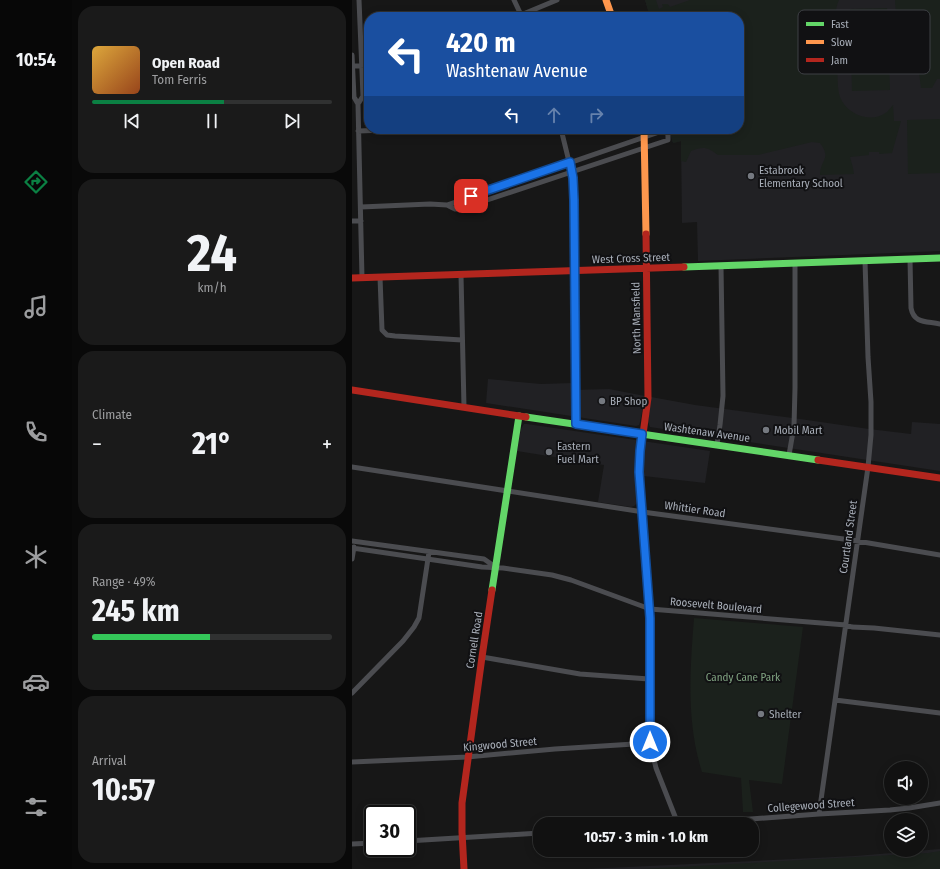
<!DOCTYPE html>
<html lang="en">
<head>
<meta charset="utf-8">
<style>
	:root { --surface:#111; --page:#1a1a1a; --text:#f1f3f6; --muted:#9c9d9f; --line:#303131; --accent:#0b8043 }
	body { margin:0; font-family:"Fira Sans Condensed",sans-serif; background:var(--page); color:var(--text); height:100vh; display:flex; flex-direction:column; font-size:15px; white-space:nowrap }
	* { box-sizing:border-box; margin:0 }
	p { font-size:13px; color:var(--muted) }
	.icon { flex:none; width:22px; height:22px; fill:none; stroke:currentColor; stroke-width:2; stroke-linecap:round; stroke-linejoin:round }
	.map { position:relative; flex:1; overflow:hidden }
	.sheet { display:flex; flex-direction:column; gap:6px; padding:6px; background:#090909; width:280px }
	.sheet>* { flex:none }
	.top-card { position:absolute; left:12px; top:12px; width:380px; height:122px; border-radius:16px; box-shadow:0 2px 10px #0003,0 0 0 1px var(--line); background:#1a4fa0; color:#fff; overflow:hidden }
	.controls { position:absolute; left:532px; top:761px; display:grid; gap:8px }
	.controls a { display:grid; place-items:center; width:44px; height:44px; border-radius:50%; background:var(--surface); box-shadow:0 2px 10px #0003,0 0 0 1px var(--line); font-size:20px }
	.speed { position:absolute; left:12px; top:805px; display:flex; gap:8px; font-size:20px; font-weight:700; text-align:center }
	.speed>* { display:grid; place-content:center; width:52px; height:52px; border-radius:50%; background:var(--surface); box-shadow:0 2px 10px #0003,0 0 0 1px var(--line); line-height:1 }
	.speed .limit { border:2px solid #111; border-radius:6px; background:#fff; color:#111 }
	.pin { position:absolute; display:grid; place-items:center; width:34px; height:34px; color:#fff; margin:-17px; border-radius:8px; box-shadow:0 2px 6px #0006 }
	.me { position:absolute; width:44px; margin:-22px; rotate:0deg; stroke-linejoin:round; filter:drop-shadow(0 0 3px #0008) }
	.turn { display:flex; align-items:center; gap:14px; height:84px; padding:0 16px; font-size:18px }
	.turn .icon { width:52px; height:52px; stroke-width:2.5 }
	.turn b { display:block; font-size:28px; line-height:34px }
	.lanes { display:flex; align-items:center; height:38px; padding:0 16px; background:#0003; justify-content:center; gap:20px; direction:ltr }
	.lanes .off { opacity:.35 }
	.big { font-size:30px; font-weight:700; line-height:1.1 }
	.sheet .tile { flex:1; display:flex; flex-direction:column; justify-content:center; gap:6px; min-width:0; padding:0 14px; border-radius:16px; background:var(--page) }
	.sheet .dial { align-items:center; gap:0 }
	.dial b { font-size:52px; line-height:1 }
	.song { display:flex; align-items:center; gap:12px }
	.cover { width:48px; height:48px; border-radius:6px; background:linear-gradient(135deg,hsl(40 70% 55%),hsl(20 70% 35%)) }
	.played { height:4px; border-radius:2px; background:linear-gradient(90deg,var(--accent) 55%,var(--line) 55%) }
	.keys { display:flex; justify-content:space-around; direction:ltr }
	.heat { display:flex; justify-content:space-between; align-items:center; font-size:22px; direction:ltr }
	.charge { height:6px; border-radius:3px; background:linear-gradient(90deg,#34c759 49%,var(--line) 0) }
	.trip { position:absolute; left:181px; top:817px; width:226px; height:40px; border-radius:16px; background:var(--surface); box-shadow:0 2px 10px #0003,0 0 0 1px var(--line); font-weight:700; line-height:40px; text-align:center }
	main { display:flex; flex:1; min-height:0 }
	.dock { display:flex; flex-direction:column; width:72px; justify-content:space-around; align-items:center; background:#070707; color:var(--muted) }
	.dock .icon { width:28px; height:28px }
	.dock .selected { color:var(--accent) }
	.dock b { font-size:18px; color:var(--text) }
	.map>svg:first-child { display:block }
</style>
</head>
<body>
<main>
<nav class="dock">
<b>10:54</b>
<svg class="icon selected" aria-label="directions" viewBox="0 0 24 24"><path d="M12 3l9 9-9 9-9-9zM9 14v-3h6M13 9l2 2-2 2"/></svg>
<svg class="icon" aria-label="music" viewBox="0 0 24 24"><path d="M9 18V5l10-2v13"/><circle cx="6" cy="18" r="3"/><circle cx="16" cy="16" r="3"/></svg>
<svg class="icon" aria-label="phone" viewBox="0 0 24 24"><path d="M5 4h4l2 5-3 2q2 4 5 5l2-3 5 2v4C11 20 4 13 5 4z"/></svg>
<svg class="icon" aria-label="climate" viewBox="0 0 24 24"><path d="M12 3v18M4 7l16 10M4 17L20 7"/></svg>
<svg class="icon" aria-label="car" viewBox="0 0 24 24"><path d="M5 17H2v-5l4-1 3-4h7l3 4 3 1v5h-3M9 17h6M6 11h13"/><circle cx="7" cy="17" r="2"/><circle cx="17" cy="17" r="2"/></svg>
<svg class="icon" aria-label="filters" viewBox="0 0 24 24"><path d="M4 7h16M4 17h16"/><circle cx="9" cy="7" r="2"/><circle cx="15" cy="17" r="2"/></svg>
</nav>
<section class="sheet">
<div class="tile">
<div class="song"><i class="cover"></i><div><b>Open Road</b><p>Tom Ferris</p></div></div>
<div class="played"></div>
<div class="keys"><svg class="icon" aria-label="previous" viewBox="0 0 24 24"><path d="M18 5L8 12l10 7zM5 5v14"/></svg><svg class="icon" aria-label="pause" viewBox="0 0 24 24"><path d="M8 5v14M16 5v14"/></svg><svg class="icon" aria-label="next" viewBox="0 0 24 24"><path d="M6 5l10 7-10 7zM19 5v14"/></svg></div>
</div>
<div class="tile dial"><b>24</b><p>km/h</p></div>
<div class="tile"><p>Climate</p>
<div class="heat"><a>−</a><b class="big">21°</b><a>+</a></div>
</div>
<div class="tile"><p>Range · 49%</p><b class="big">245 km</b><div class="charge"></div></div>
<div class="tile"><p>Arrival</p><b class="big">10:57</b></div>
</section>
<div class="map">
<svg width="588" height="869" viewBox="0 0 588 869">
	<rect width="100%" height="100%" fill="#171717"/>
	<path fill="#212124" d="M293,0H588V251L346,261L345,222L330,223L329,141L321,143L317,129H387V17H298Z
		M136,379L189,384L221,383V390L257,389L293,396L288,422L287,425L284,426L134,403Z
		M299,397L343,405L448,419L517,429L559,434L560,422L588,424V471L298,427L296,422Z
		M172,424H175L358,451L353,483L283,475L285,503L282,506L279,507L246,502L252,465L165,451L169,429Z
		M588,849V869H234L503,856Z"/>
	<path fill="#1b211c" d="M293,0H304L307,9L311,7L310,4H316L318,7L338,0H487C482,10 484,19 485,31L476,32L478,69H485C486,77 485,88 488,97C495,115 519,124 535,112C537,110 539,107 541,105L542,121H549L540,153L527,154V152H517V155L498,157L501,168L502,174L468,175C468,160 480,159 468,143L460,142L406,155H366C356,147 351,146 339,151L334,162L329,161V141L321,143L317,129H387V17H298Z
		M543,0H588V79H585L580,88H569L566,65L564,14L544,15Z
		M535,8L538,90L500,91L498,9Z
		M588,119V173L556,174L555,120Z
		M342,618L451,627L430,784L397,780L401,812H391L389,778L350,772C334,722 338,669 342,618Z
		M588,851V869H289L576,853Z"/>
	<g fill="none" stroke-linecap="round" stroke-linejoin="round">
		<path stroke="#4b4c50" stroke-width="5" d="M162,0L170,17
			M164,17L205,0
			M0,55L2,97L6,104L10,278
			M0,66L17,65
			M6,104L11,96L7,0
			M209,129L221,178L222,200L224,424
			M313,130L316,135V140L108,209H103L95,205Z
			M6,131L64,129
			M9,207L78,204L95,205
			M0,221H9
			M558,259L559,308C562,324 575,321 588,324
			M109,275L112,407
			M28,277L30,330L35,335L43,336L110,340
			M291,434L288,451L287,472L298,609V743L304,768L326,824
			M365,445L368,425L371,396L369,266
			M437,455L442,426L443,388V263
			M0,467L298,513L499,540L588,555
			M0,541L132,559L142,566
			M0,548L130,567L151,568L200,575L219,580L298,609L494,625L500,627L522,628L588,635
			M0,559L2,547
			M130,657L228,674L297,679
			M0,693L51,641L62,627L67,618L77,552
			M483,700L588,713
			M0,762L115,757L203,749L298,743
			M467,814L516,467L519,435V402L516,357L513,261
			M330,824L467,814L538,810L557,808L588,803
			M55,841L188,833
			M0,844L21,843"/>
		<path stroke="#63d668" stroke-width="7" d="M332,267L588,258
			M174,417L466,460
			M140,590L167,416"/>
		<path stroke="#ff974d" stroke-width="7" d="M254,0L260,17
			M292,129L294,234"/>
		<path stroke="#b3261e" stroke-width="7" d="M0,278L332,267
			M0,390L174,417
			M291,434L296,398L294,234
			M466,460L588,478
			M112,869L110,832V803L130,657L140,590"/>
	</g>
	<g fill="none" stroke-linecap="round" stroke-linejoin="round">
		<defs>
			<path id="route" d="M119,196L218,162L221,178L222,200L224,424L290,434L288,451L287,472L298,618V742"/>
		</defs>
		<use href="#route" stroke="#114b97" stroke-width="10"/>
		<use href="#route" stroke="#1a73e8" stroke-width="7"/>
	</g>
	<g fill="#757980" stroke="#111113" stroke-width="1.5">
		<circle cx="399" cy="176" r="4"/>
		<circle cx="250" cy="401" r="4"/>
		<circle cx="414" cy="430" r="4"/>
		<circle cx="197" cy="452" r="4"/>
		<circle cx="409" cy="714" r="4"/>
	</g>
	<g text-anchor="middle" stroke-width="4" stroke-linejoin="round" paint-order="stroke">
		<g font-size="11" fill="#a8aeb8" stroke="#111113" text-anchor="start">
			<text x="407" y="174">Estabrook<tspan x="407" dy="13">Elementary School</tspan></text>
			<text x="258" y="405">BP Shop</text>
			<text x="422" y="434">Mobil Mart</text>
			<text x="205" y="450">Eastern<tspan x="205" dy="13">Fuel Mart</tspan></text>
			<text x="417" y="718">Shelter</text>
		</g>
		<g font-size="11" fill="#a8aeb8" stroke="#111113">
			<text transform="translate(279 258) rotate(-2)" y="4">West Cross Street</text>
			<text transform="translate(284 318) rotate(-91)" y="4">North Mansfield</text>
			<text transform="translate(355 432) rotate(8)" y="4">Washtenaw Avenue</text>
			<text transform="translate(343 509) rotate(8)" y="4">Whittier Road</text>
			<text transform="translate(496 537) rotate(-82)" y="4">Courtland Street</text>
			<text transform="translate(364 605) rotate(5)" y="4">Roosevelt Boulevard</text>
			<text transform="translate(122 640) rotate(-81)" y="4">Cornell Road</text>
			<text transform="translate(148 744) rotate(-5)" y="4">Kingwood Street</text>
			<text transform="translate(459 805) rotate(-4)" y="4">Collegewood Street</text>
		</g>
		<g font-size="11" fill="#80a381" stroke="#111113">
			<text x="391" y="681">Candy Cane Park</text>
		</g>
	</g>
	<rect x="446" y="10" width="132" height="64" rx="6" fill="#111113" stroke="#3e4045" stroke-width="1"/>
	<rect x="454" y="22" width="18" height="4" fill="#63d668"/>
	<rect x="454" y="40" width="18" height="4" fill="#ff974d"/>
	<rect x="454" y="58" width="18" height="4" fill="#b3261e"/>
	<g font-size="11" fill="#a8aeb8">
		<text x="479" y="28">Fast</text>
		<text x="479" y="46">Slow</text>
		<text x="479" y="64">Jam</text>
	</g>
</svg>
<div class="controls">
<a><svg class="icon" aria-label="sound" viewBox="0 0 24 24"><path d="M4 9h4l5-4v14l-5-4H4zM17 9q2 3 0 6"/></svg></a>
<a><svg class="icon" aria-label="layers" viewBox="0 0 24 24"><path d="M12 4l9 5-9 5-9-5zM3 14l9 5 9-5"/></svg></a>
</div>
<div class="speed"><div class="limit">30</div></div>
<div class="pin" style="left:119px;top:196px;background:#d93025"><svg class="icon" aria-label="arrive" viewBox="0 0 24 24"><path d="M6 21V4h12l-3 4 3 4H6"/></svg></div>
<svg class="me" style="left:298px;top:742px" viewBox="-20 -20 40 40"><circle r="17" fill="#1a73e8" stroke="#fff" stroke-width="3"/><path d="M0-11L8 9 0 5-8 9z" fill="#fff"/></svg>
<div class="trip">10:57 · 3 min · 1.0 km</div>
<div class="top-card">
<div class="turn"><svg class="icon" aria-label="left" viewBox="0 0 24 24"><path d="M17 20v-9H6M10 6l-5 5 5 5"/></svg><div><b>420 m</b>Washtenaw Avenue</div></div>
<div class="lanes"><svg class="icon" aria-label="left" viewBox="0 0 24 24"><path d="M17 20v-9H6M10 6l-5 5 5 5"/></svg><svg class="icon off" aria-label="ahead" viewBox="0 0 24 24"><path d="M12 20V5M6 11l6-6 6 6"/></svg><svg class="icon off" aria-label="right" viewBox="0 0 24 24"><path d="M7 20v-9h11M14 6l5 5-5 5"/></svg></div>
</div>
</div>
</main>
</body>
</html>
